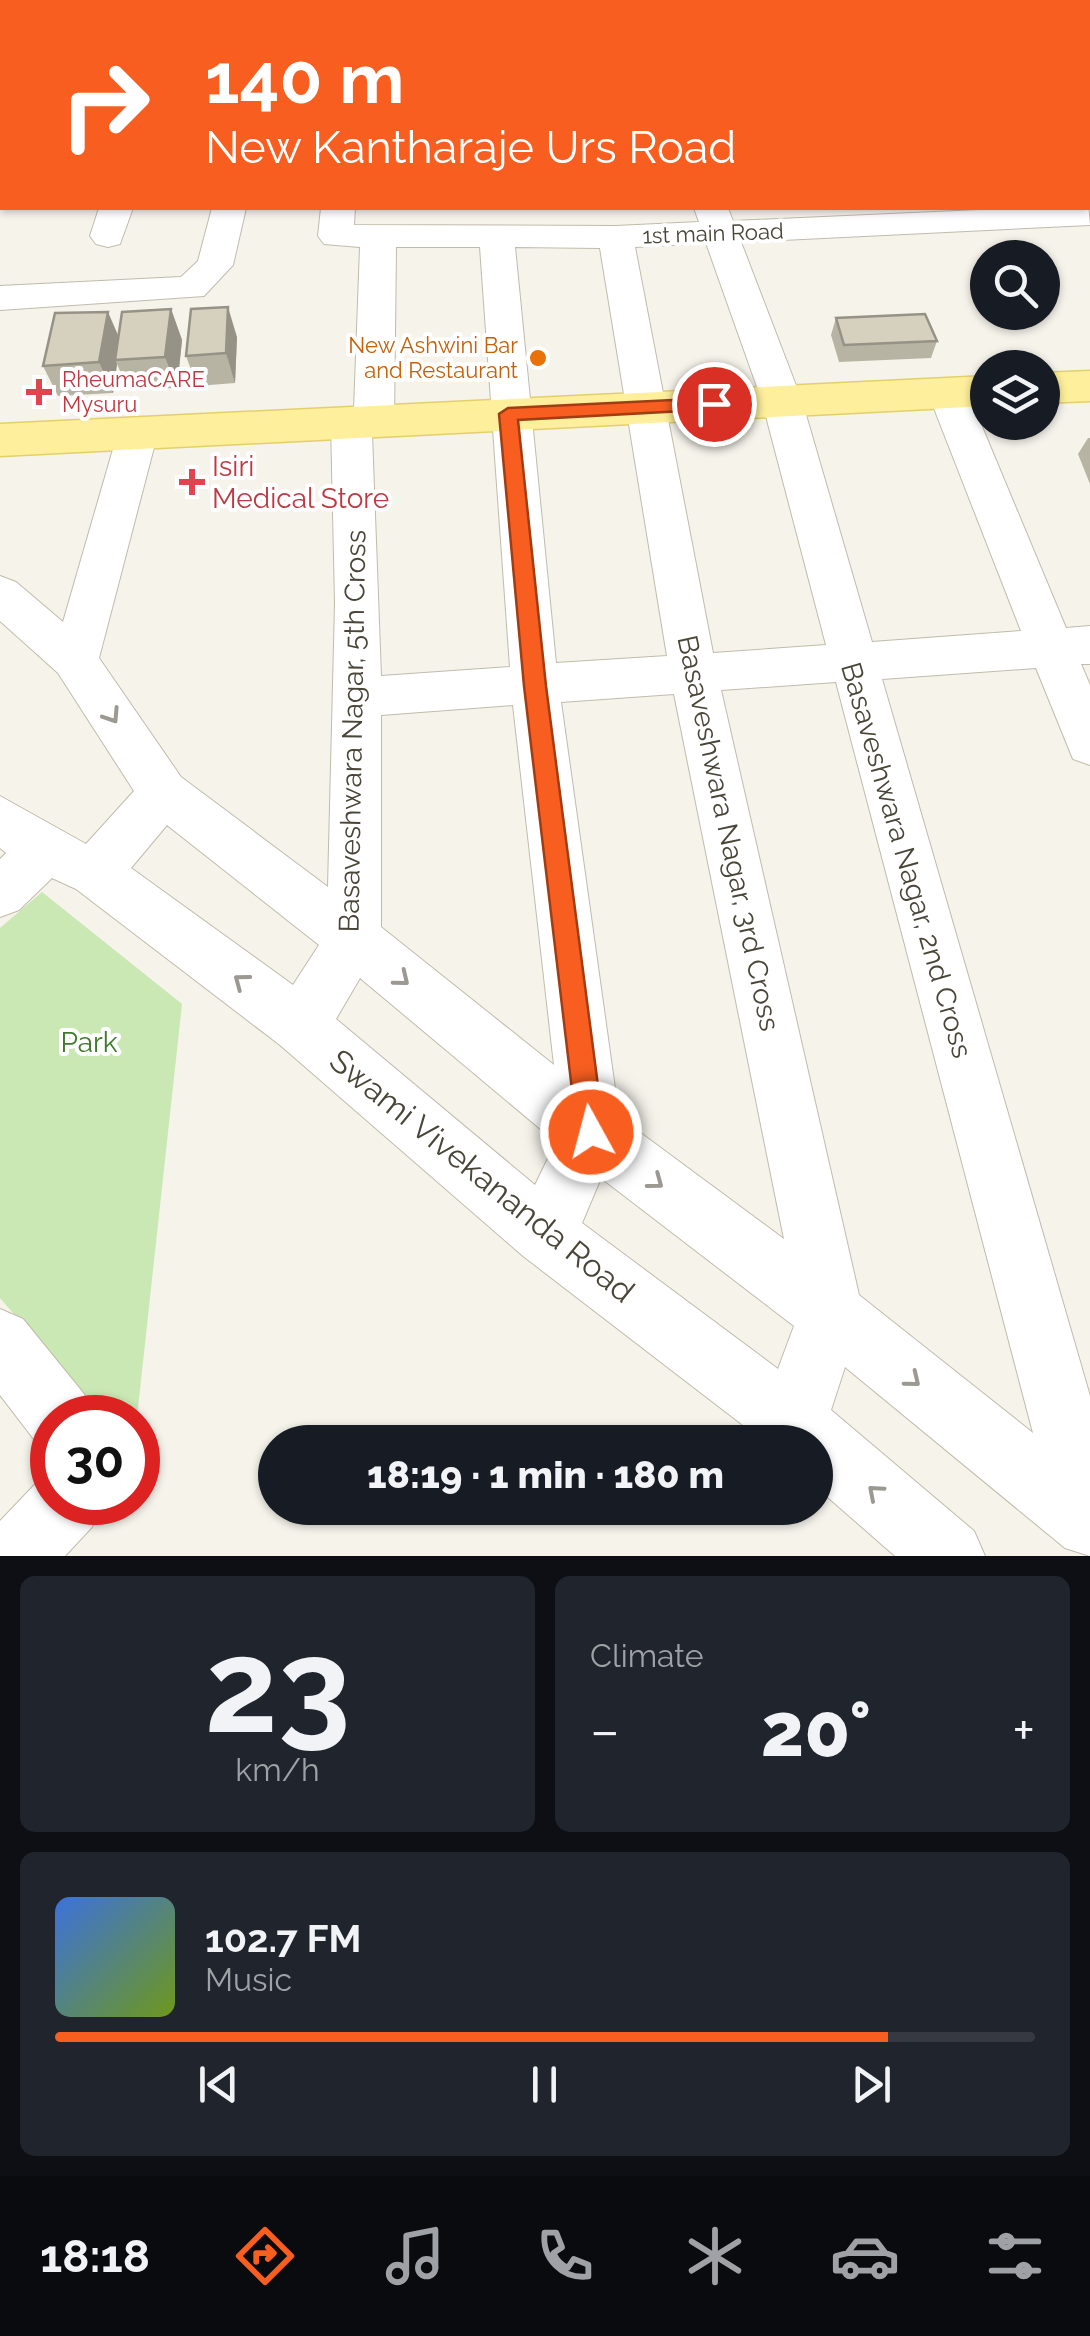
<!DOCTYPE html>
<html lang="en">
<head>
<meta charset="utf-8">
<style>
	:root { --surface:#171b24; --page:#20242c; --text:#f1f3f6; --muted:#9ea1a6; --line:#363941; --accent:#f75e1f }
	body { margin:0; font-family:Raleway,sans-serif; background:var(--page); color:var(--text); height:100vh; display:flex; flex-direction:column; font-size:38px; white-space:nowrap }
	* { box-sizing:border-box; margin:0 }
	p { font-size:32px; color:var(--muted) }
	.icon { flex:none; width:55px; height:55px; fill:none; stroke:currentColor; stroke-width:2; stroke-linecap:round; stroke-linejoin:round }
	.map { position:relative; height:1556px; overflow:hidden }
	.panel { display:flex; flex-direction:column; gap:20px; padding:20px; background:#0d0f14; flex:1 }
	.panel>* { flex:none }
	.top-card { position:absolute; left:0px; top:0px; width:1090px; height:210px; box-shadow:0 2px 8px #0004; background:#f75e1f; color:#fff; overflow:hidden }
	.buttons { position:absolute; left:970px; top:240px; display:grid; gap:20px }
	.buttons a { display:grid; place-items:center; width:90px; height:90px; border-radius:50%; background:var(--surface); box-shadow:0 2px 8px #0004; font-size:50px }
	.speed { position:absolute; left:30px; top:1395px; display:flex; gap:20px; font-size:50px; font-weight:700; text-align:center }
	.speed>* { display:grid; place-content:center; width:130px; height:130px; border-radius:50%; background:var(--surface); box-shadow:0 2px 8px #0004; line-height:1 }
	.speed .limit { border:15px solid #d22; background:#fff; color:#111 }
	.pin { position:absolute; display:grid; place-items:center; width:85px; height:85px; color:#fff; margin:-42px; border:5px solid #fff; border-radius:50%; box-shadow:0 2px 10px #0007 }
	.me { position:absolute; width:110px; margin:-55px; rotate:353deg; stroke-linejoin:round; filter:drop-shadow(0 0 8px #0008) }
	.turn { display:flex; align-items:center; gap:35px; height:210px; padding:0 40px; font-size:45px }
	.turn .icon { width:130px; height:130px; stroke-width:2.5 }
	.turn b { display:block; font-size:70px; line-height:85px }
	.big { font-size:75px; font-weight:800; line-height:1.1 }
	.panel .tile { flex:1; display:flex; flex-direction:column; justify-content:center; gap:15px; min-width:0; padding:0 35px; border-radius:15px; background:var(--page) }
	.panel .dial { align-items:center; gap:0 }
	.dial b { font-size:130px; line-height:1 }
	.song { display:flex; align-items:center; gap:30px }
	.cover { width:120px; height:120px; border-radius:15px; background:linear-gradient(135deg,hsl(220 70% 55%),hsl(80 70% 35%)) }
	.played { height:10px; border-radius:5px; background:linear-gradient(90deg,var(--accent) 85%,var(--line) 85%) }
	.keys { display:flex; justify-content:space-around; direction:ltr }
	.heat { display:flex; justify-content:space-between; align-items:center; font-size:55px; direction:ltr }
	.panel .tiles { flex:1; display:grid; gap:20px; grid-template-columns:1fr 1fr }
	.tile:last-child { grid-column:span 2 }
	.trip { position:absolute; left:258px; top:1425px; width:575px; height:100px; border-radius:50px; background:var(--surface); box-shadow:0 2px 8px #0004; font-weight:800; line-height:100px; text-align:center }
	.tab-bar { display:flex; height:160px; justify-content:space-around; align-items:center; background:#090b0e; color:var(--muted) }
	.tab-bar .icon { width:70px; height:70px }
	.tab-bar .on { color:var(--accent) }
	.tab-bar b { font-size:45px; color:var(--text) }
	.map>svg:first-child { display:block }
</style>
</head>
<body>
<div class="map">
<svg width="1090" height="1556" viewBox="0 0 1090 1556">
	<rect width="100%" height="100%" fill="#f5f3ea"/>
	<path fill="#c9e8b4" d="M42,892L182,1004L137,1417H103L0,1298V928Z"/>
	<g fill="none" stroke-linecap="round" stroke-linejoin="round">
		<defs>
			<path id="minor" d="M247,0H275V2H247Z
				M342,0H370V2H342Z
				M472,0H500V2H472Z
				M562,0H590V2H562Z
				M661,0H689V2H661Z
				M759,0H787L788,2H760Z
				M855,0H883L884,2H856Z
				M0,29H2V47H0Z
				M1088,205L1090,225L741,242L802,401L872,642L1021,631L928,393L934,383L948,380L962,383L968,393L1066,628L1090,626V664H1081L1090,685V765L1073,759L1036,668L882,679L1090,1396V1556L1065,1548L845,1367L831,1410L974,1531L985,1556H895L815,1486V1442H765L523,1256L280,1045L76,889L52,878L19,910L0,917V859L6,853L0,848V796L86,844L134,791L58,673L0,621V576L16,582L63,622L118,432L124,422L138,418L152,422L158,432L99,658L181,777L328,887L335,603L331,423L337,413L354,410L360,247L324,244L318,236L321,208H355L354,225L616,226L699,222L694,208H728L733,221ZM706,243L762,401L826,645L713,653L635,247ZM396,247H480L510,667L381,676L372,434L388,431L394,421ZM515,247L600,248L667,656L556,663ZM836,682L1033,1433L859,1295L721,690ZM674,694L784,1239L619,1117L561,702ZM513,705L554,1065L381,927V715ZM167,825L319,945L293,985L131,868ZM360,978L556,1142L535,1185L336,1019ZM601,1178L794,1326L778,1369L582,1223Z
				M99,208H133L120,244L108,247L96,244L90,236Z
				M212,208H246L233,265L204,296L0,310V286L181,277L198,261Z
				M0,1309L23,1319L84,1394L94,1418H52V1449L36,1442L0,1395Z
				M52,1473V1502H102L92,1527L65,1556H0V1521L42,1477Z"/>
			<path id="major" d="M1090,371V401L1042,403V373Z
				M988,376V406L0,456V424Z"/>
		</defs>
		<use href="#minor" stroke="#c0bcac" stroke-width="2"/>
		<use href="#major" stroke="#e3d06a" stroke-width="3"/>
		<use href="#minor" fill="#fff" fill-rule="evenodd"/>
		<use href="#major" fill="#fdef9b" fill-rule="evenodd"/>
	</g>
	<path fill="#b8b4a4" d="M171,309L182,340L177,388L128,390L117,364L113,393L58,396L43,366L119,337Z
		M836,318L937,341L931,358L839,362L831,335Z
		M237,337L235,383L197,386L186,356Z
		M1088,438H1090V484L1078,454Z"/>
	<path fill="#969286" d="M228,307L237,337L235,383L226,353Z
		M171,309L182,340L177,388L165,357Z
		M108,312L121,342L115,360L117,364L113,393L99,362Z"/>
	<path fill="#d6d1bf" stroke="#969286" stroke-width="2.5" d="M228,307L226,353L186,356L191,309Z
		M171,309L165,357L115,360L122,312Z
		M108,312L99,362L43,366L55,313Z
		M925,314L937,341L844,345L836,318Z"/>
	<defs><path id="oneway-chevron" d="M-2-3.5L2.5 0L-2 3.5" fill="none" stroke-width="1.6" stroke-linecap="round" stroke-linejoin="round" transform="scale(2.5)"/></defs>
	<g stroke="#9b9992">
		<use href="#oneway-chevron" transform="translate(112 716) rotate(57)"/>
		<use href="#oneway-chevron" transform="translate(402 979) rotate(39)"/>
		<use href="#oneway-chevron" transform="translate(241 981) rotate(-143)"/>
		<use href="#oneway-chevron" transform="translate(656 1182) rotate(37)"/>
		<use href="#oneway-chevron" transform="translate(913 1380) rotate(39)"/>
		<use href="#oneway-chevron" transform="translate(875 1492) rotate(-139)"/>
	</g>
	<path fill="#f75e1f" stroke="#a13d14" stroke-width="2.5" d="M714,398L720,400V409L518,420L546,686L604,1132L600,1142L591,1146L581,1142L577,1132L524,686L499,414L508,408Z"/>
	<circle fill="#e8710a" stroke="#fff" stroke-width="4" cx="538" cy="358" r="10"/>
	<g fill="#e0444e" stroke="#fff" stroke-width="4">
		<path d="M34 377h10v10h10v10h-10v10h-10v-10h-10v-10h10z"/>
		<path d="M187 467h10v10h10v10h-10v10h-10v-10h-10v-10h10z"/>
	</g>
	<g text-anchor="middle" stroke-width="8" stroke-linejoin="round" paint-order="stroke">
		<g font-size="22" fill="#494538" stroke="#fff">
			<text transform="translate(713 233) rotate(-2)" y="8">1st main Road</text>
		</g>
		<g font-size="22" fill="#c56008" stroke="#fff" text-anchor="end">
			<text x="518" y="353">New Ashwini Bar<tspan x="518" dy="25">and Restaurant</tspan></text>
		</g>
		<g font-size="22" fill="#be3a42" stroke="#fff" text-anchor="start">
			<text x="62" y="387">RheumaCARE<tspan x="62" dy="25">Mysuru</tspan></text>
		</g>
		<g font-size="28" fill="#be3a42" stroke="#fff" text-anchor="start">
			<text x="212" y="476">Isiri<tspan x="212" dy="32">Medical Store</tspan></text>
		</g>
		<g font-size="28" fill="#494538" stroke="#fff">
			<text transform="translate(352 731) rotate(-89)" y="10">Basaveshwara Nagar, 5th Cross</text>
			<text transform="translate(729 833) rotate(78)" y="10">Basaveshwara Nagar, 3rd Cross</text>
			<text transform="translate(907 860) rotate(74)" y="10">Basaveshwara Nagar, 2nd Cross</text>
		</g>
		<g font-size="28" fill="#3e7b2b" stroke="#fff">
			<text x="89" y="1052">Park</text>
		</g>
		<g font-size="32" fill="#494538" stroke="#fff">
			<text transform="translate(482 1176) rotate(39)" y="11">Swami Vivekananda Road</text>
		</g>
	</g>
</svg>
<div class="buttons">
<a><svg class="icon" aria-label="search" viewBox="0 0 24 24"><circle cx="10" cy="10" r="6"/><path d="M15 15l6 6"/></svg></a>
<a><svg class="icon" aria-label="layers" viewBox="0 0 24 24"><path d="M12 4l9 5-9 5-9-5zM3 14l9 5 9-5"/></svg></a>
</div>
<div class="speed"><div class="limit">30</div></div>
<div class="pin" style="left:714px;top:404px;background:#d93025"><svg class="icon" aria-label="arrive" viewBox="0 0 24 24"><path d="M6 21V4h12l-3 4 3 4H6"/></svg></div>
<svg class="me" style="left:591px;top:1132px" viewBox="-20 -20 40 40"><circle r="17" fill="#f75e1f" stroke="#fff" stroke-width="3"/><path d="M0-11L8 9 0 5-8 9z" fill="#fff"/></svg>
<div class="trip">18:19 · 1 min · 180 m</div>
<div class="top-card">
<div class="turn"><svg class="icon" aria-label="right" viewBox="0 0 24 24"><path d="M7 20v-9h11M14 6l5 5-5 5"/></svg><div><b>140 m</b>New Kantharaje Urs Road</div></div>
</div>
</div>
<section class="panel">
<div class="tiles">
<div class="tile dial"><b>23</b><p>km/h</p></div>
<div class="tile"><p>Climate</p>
<div class="heat"><a>−</a><b class="big">20°</b><a>+</a></div>
</div>
<div class="tile">
<div class="song"><i class="cover"></i><div><b>102.7 FM</b><p>Music</p></div></div>
<div class="played"></div>
<div class="keys"><svg class="icon" aria-label="previous" viewBox="0 0 24 24"><path d="M18 5L8 12l10 7zM5 5v14"/></svg><svg class="icon" aria-label="pause" viewBox="0 0 24 24"><path d="M8 5v14M16 5v14"/></svg><svg class="icon" aria-label="next" viewBox="0 0 24 24"><path d="M6 5l10 7-10 7zM19 5v14"/></svg></div>
</div>
</div>
</section>
<nav class="tab-bar">
<b>18:18</b>
<svg class="icon on" aria-label="directions" viewBox="0 0 24 24"><path d="M12 3l9 9-9 9-9-9zM9 14v-3h6M13 9l2 2-2 2"/></svg>
<svg class="icon" aria-label="music" viewBox="0 0 24 24"><path d="M9 18V5l10-2v13"/><circle cx="6" cy="18" r="3"/><circle cx="16" cy="16" r="3"/></svg>
<svg class="icon" aria-label="phone" viewBox="0 0 24 24"><path d="M5 4h4l2 5-3 2q2 4 5 5l2-3 5 2v4C11 20 4 13 5 4z"/></svg>
<svg class="icon" aria-label="climate" viewBox="0 0 24 24"><path d="M12 3v18M4 7l16 10M4 17L20 7"/></svg>
<svg class="icon" aria-label="car" viewBox="0 0 24 24"><path d="M5 17H2v-5l4-1 3-4h7l3 4 3 1v5h-3M9 17h6M6 11h13"/><circle cx="7" cy="17" r="2"/><circle cx="17" cy="17" r="2"/></svg>
<svg class="icon" aria-label="filters" viewBox="0 0 24 24"><path d="M4 7h16M4 17h16"/><circle cx="9" cy="7" r="2"/><circle cx="15" cy="17" r="2"/></svg>
</nav>
</body>
</html>
